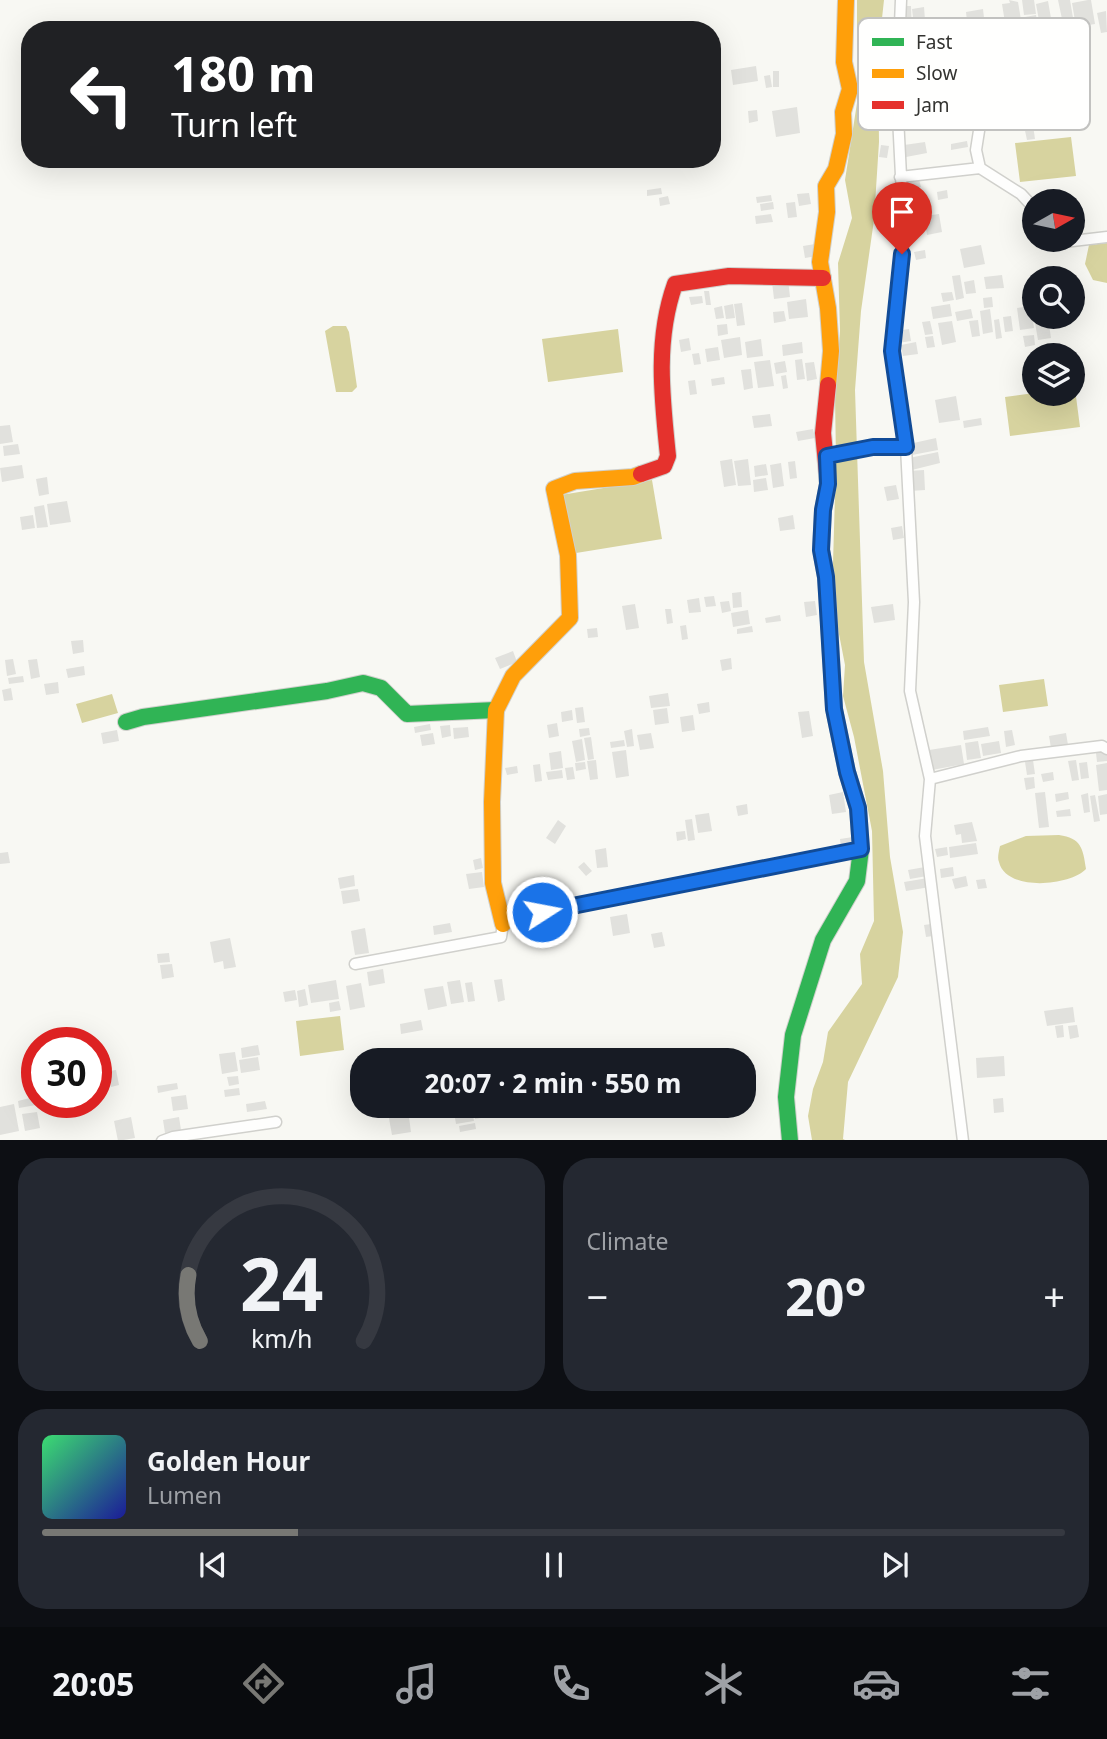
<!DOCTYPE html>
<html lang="en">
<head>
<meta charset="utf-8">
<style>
	:root { --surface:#171b24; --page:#242831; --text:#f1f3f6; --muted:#9ea1a6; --line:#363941; --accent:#787874 }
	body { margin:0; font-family:"Noto Sans",sans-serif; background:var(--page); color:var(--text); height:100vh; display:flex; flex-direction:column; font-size:26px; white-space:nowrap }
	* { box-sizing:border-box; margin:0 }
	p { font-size:23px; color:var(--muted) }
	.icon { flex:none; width:38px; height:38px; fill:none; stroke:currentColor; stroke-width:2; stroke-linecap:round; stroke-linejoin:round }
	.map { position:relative; height:1140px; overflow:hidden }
	.panel { display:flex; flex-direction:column; gap:18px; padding:18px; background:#0d0f14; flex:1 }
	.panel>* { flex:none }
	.top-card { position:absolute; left:21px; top:21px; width:700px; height:147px; border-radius:28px; box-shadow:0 7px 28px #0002; background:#202124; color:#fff; overflow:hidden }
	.needle { width:46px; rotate:81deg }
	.controls { position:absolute; left:1022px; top:189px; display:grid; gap:14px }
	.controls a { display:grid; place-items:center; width:63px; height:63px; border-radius:50%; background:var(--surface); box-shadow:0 7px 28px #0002; font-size:35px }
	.speed { position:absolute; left:21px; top:1027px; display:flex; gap:14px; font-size:35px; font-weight:700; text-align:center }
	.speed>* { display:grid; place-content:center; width:91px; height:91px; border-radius:50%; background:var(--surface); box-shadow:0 7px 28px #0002; line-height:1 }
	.speed .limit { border:10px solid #d22; background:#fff; color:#111 }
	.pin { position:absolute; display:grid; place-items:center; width:60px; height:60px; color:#fff; margin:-72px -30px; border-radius:50% 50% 50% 0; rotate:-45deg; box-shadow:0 0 7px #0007 }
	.pin .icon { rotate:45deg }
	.me { position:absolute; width:77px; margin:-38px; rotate:79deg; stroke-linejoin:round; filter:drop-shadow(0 0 5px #0008) }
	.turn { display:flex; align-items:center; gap:24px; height:147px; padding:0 35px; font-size:32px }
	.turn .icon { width:91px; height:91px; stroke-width:2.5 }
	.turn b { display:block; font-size:49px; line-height:60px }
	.big { font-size:52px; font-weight:700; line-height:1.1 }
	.panel .card { flex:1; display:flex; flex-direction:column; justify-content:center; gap:10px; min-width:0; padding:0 24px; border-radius:28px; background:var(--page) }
	.panel .dial { align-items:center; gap:0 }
	.dial svg { height:182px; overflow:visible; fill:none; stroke:var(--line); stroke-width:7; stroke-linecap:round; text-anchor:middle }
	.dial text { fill:var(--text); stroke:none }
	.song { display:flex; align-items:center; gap:21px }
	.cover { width:84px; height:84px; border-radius:10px; background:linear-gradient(135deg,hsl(140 70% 55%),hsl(240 70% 35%)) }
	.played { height:7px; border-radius:4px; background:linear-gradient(90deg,var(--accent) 25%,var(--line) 25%) }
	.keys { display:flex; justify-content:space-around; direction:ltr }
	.heat { display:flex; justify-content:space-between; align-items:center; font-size:38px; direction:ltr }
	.panel .tiles { flex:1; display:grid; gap:18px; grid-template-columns:1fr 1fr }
	.card:last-child { grid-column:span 2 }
	.trip { position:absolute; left:350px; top:1048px; width:406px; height:70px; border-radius:28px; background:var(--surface); box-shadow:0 7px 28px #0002; font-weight:700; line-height:70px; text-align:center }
	.menu { display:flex; height:112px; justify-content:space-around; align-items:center; background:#090b0e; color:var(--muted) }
	.menu .icon { width:49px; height:49px }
	.menu .selected { color:var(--accent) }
	.menu b { font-size:32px; color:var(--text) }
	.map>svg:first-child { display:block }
</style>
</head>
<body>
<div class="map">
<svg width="1107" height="1141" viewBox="0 0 1107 1141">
	<rect width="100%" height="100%" fill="#f8f8f3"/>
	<path fill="#d7d39f" d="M857,0H884L878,55L879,142L874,220L861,311L855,390L864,662L883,771L890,857L903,932L898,977L848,1082L843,1139L845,1140H812L808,1116L813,1089L823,1062L828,1032L862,984L860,954L874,921L872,831L854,737L843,696L845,665L832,598L836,460L835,397L840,331L838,263L852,218L845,180L857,103Z
		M1071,137L1076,176L1020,182L1015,143Z
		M1107,243V283L1093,280L1085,264L1089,245Z
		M333,326H346L349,332L357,387L352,392H336L325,331Z
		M618,329L623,372L548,382L542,339Z
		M1073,389H1075L1080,427L1010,436L1005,397L1034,393L1073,394Z
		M652,480L662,539L570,554L561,495Z
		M1044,679L1048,706L1003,712L999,685Z
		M112,694L118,713L82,723L76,704Z
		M1059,835C1081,838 1083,848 1086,869C1070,886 1006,892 999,862C997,858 999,851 1000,846L1026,836Z
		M340,1016L344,1050L300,1056L296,1021Z"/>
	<path fill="#e1e1dd" d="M1009,0L1018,2L1022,26L1006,29L1002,4L1010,3Z
		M1022,0H1034L1036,14L1024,15Z
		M1058,0H1070L1073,18L1062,19Z
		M1088,0H1091L1095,24L1076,27L1072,3Z
		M1048,1L1052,24L1040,26L1036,4Z
		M901,6H911L912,34L903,35Z
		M924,7L926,33L915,34L912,9Z
		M983,9L984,18L967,21L966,12Z
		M1106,11L1107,32L1101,33L1097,13Z
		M1036,15L1039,33L1028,35L1025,17Z
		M756,66L758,81L733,85L731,70Z
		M773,71H779V87H773Z
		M770,75L772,87L766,88L764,76Z
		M797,107L800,133L776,137L772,111Z
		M757,110L758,121L749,123L748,111Z
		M1033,125L1035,139L1027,140L1024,126Z
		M967,141L968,147L951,150V144Z
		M925,142L927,153L906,157L904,145Z
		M881,145L889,146L887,158L879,157Z
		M919,179L921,187L907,189L906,181Z
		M661,188L662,194L647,196V190Z
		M947,190L948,198L938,200L937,192Z
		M809,193L811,204L799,206L797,194Z
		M771,195L772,201L757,203L756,197Z
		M668,196L670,204L660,206L659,198Z
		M773,202L774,209L761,211L760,204Z
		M795,202L797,217L788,218L786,203Z
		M771,214L773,222L756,224L755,216Z
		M939,214L942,232L927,235L924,216Z
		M815,244L817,256L805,258L803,246Z
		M981,245L985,264L964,268L960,249Z
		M925,250L926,258L916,260L914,252Z
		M960,275L964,298L956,300L952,276Z
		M1002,275L1004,288L986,289L984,277Z
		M788,279L790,297L774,299L772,282Z
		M974,280L976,293L966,294L964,282Z
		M704,291H709L711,305H706Z
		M952,292L954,300L943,302L941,293Z
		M702,296L703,303L691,305L689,297Z
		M992,297L993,307L984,308L983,298Z
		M806,299L808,317L789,319L787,302Z
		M742,303L745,325L737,326L734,304Z
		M733,304L735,318L726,319L724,306Z
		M950,304L952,316L933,319L931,307Z
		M722,306L724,318L716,319L714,308Z
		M1031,306L1034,328L1020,330L1017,308Z
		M971,309L973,318L957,321L955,312Z
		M990,309L993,332L983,334L980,311Z
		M784,311L786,321L774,323L773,312Z
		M1011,316L1013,331L1005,332L1003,317Z
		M1034,317H1048L1051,338L1038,340Z
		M999,319L1002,338L996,339L994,320Z
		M978,320L980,336L972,337L969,321Z
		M930,321L933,334L925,335L922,322Z
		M952,321L956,342L942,345L938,323Z
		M727,324L728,334L718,336L717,325Z
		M909,329L911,341L898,343L896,331Z
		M1034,335L1035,345L1025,347L1023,336Z
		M933,336L935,347L927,348L925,337Z
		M740,337L742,355L724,358L721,340Z
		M689,338L691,350L681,352L679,340Z
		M761,339L763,356L747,358L745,342Z
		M802,342L803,353L783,356L782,345Z
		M916,342L918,354L903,356L901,345Z
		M718,347L720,360L707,362L705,349Z
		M699,353L701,364L694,365L692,354Z
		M802,359L805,379L797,380L795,360Z
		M770,360L774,386L758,388L754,362Z
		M785,361L787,372L776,374L774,363Z
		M814,362L817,379L807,381L805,363Z
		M751,369L753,388L744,390L741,370Z
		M786,375L788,388L783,389L781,376Z
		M724,377L725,384L712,386L711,379Z
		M695,380L697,394L690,395L688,381Z
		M956,396L960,420L939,423L935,400Z
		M770,414L772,426L754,428L752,416Z
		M981,418L982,425L964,428L963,421Z
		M10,425L13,442L0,444V426Z
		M813,429L815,438L798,441L796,432Z
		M936,438L938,450L912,455L909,444Z
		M18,444L20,454L4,456L3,446Z
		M938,452L940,463L912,470L909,458Z
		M732,459L736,485L724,487L720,461Z
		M748,459L751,485L738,486L734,461Z
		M795,461L797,478L790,479L788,462Z
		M781,463L784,486L773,488L770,465Z
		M766,464L768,475L755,477L754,466Z
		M22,465L24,478L2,482L0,468Z
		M924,470L925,490L910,491L908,471Z
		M47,477L49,494L39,496L36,479Z
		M766,478L768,490L754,492L753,480Z
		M896,485L899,499L887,501L884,487Z
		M67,501L71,522L50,525L47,504Z
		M44,505L48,527L37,528L34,507Z
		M33,515L35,528L22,530L20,517Z
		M793,515L795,529L780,531L778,518Z
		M902,526L904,538L893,540L891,528Z
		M741,592L742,607L733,608L732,593Z
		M714,596L716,606L706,607L704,597Z
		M699,598L701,612L689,613L687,600Z
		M729,601L731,611L722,613L720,602Z
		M815,601L817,615L806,617L804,602Z
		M635,604L639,628L626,630L622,606Z
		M893,604L895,620L874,623L871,607Z
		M665,609H671L673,623L667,624Z
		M748,610L750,624L733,627L731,613Z
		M780,615L781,621L766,623L765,618Z
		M686,625L688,639L682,640L680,626Z
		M752,626L753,632L737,634V629Z
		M597,628L598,637L588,638L587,629Z
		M83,640L84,652L73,654L71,641Z
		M513,651L517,662L500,669L495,658Z
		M731,658L732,669L722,671L720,660Z
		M13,659L16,674L7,676L5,660Z
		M37,659L40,677L31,679L28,660Z
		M84,666L85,675L68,678L66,669Z
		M23,676L24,682L9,684L8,678Z
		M58,682L59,693L46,695L44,684Z
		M11,688L13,700L4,701L2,690Z
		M668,693L670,706L651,708L649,696Z
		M709,702L710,712L699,714L697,704Z
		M583,707L585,722L577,723L575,708Z
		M667,708L669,723L655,725L653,710Z
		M572,710L573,720L562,722L561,712Z
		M809,711L813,736L802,738L798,712Z
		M693,715L695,730L682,732L680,717Z
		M557,723L559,736L549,738L547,725Z
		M430,724L431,730L415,733L414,727Z
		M450,725L451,736L442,738L440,726Z
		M468,727L469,737L454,739L453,728Z
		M988,727L990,736L964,740L963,731Z
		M589,728L590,735L580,737L579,729Z
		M632,729L634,746L627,747L624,731Z
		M117,730L119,741L103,744L101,733Z
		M1012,730L1015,745L1006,747L1004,731Z
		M433,733L435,744L422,746L420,735Z
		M651,733L654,748L640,750L637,735Z
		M1066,733L1068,745L1051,748L1049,736Z
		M591,737L594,759L588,760L584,738Z
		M582,739L585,760L576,762L572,741Z
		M624,740L625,746L611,748L610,742Z
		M978,741L981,758L967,760L965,743Z
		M999,741L1001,753L983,756L981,744Z
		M961,745L964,764L932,770L929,750Z
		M626,750L629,776L616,778L612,752Z
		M561,751L563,768L551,770L549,753Z
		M1107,752V761L1097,762L1096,753Z
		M596,760L598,779L590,780L587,761Z
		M1033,760L1035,774L1027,775L1025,762Z
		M1076,760L1079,780L1072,781L1068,761Z
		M585,762L586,769L576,771L575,763Z
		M1087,762L1089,778L1081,779L1079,763Z
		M1107,763V790L1099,791L1096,765Z
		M540,764L542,781L535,782L533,765Z
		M517,766L518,773L507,775L505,768Z
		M573,767L575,779L567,780L565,768Z
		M562,770L563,778L548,780L546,772Z
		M1053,772L1054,780L1043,782L1041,774Z
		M1034,777L1035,788L1026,790L1024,778Z
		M843,792L846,812L832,814L829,795Z
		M1045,792L1049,827L1039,828L1035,793Z
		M1068,792L1069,799L1056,802L1055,794Z
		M1088,793L1090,812L1084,813L1081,795Z
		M1107,794V814L1100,815L1098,796Z
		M1095,795L1100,821L1094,822L1090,796Z
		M747,804L748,814L738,816L736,806Z
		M1070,809L1071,816L1057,817L1056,811Z
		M709,813L712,831L698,833L695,815Z
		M692,819L695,840L688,841L685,820Z
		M558,820L566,826L555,844L546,838Z
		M972,822L977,841L962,843L961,834L956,835L954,825Z
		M685,831L686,839L677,841L676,832Z
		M853,837L854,847L841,849L840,839Z
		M976,843L978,854L950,858L949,847Z
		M947,847L948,855L937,857L935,849Z
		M606,848L608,867L597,868L595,850Z
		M8,852L10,863L0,864V853Z
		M481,858L483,868L475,870L473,860Z
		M584,862L592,871L586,876L578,867Z
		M925,867L927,876L910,879L908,870Z
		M953,867L954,876L941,878L940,869Z
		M482,872L484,887L469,889L466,874Z
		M354,875L355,886L340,889L338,878Z
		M966,876L968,886L955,889L952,879Z
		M928,878L930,887L906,891L904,882Z
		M985,879L987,888L978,889L976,880Z
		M358,889L360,901L343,904L341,891Z
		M627,914L630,933L613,936L610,917Z
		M450,923L452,932L434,935L433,926Z
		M931,924L933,936L926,937L924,925Z
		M365,928L369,953L355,955L351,931Z
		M662,932L665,946L654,948L651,934Z
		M230,938L236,967L224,969L223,961L214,963L210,942Z
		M169,953L170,962L158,963L157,954Z
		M172,964L174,977L162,979L160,965Z
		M383,969L385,983L369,986L367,972Z
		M502,979L505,1000L498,1002L494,980Z
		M336,980L339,999L311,1003L308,985Z
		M460,980L464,1002L451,1004L447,982Z
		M472,982L475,1001L468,1002L465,983Z
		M361,983L365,1007L350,1010L346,986Z
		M443,986L447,1006L428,1010L424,989Z
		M305,989L308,1005L299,1007L297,991Z
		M295,990L297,1000L285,1002L283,992Z
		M339,1001L341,1010L330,1012L329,1003Z
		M1073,1007L1075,1022L1047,1026L1044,1011Z
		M421,1020L423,1030L401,1034L400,1024Z
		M1063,1025L1064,1037L1057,1038L1055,1026Z
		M1077,1025L1079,1037L1070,1039L1068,1026Z
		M258,1045L260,1055L242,1058L241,1048Z
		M235,1052L238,1071L222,1074L219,1054Z
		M1004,1056L1005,1076L977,1078L976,1058Z
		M258,1057L260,1070L241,1073L239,1060Z
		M116,1070L119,1085L111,1087L109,1071Z
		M238,1076L239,1084L229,1086L227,1077Z
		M177,1083L178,1089L158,1093L157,1086Z
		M239,1088L240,1095L225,1097L224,1090Z
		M186,1095L188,1109L173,1111L171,1097Z
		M34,1097L36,1105L19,1108L18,1101Z
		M1003,1098L1004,1112L994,1113L993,1099Z
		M265,1101L267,1109L247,1112L246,1104Z
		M14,1104L19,1131L0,1135V1107Z
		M409,1106H419L421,1116L411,1118Z
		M453,1106H471L474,1121L456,1124Z
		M492,1106L493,1116L475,1119L474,1109Z
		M408,1110L411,1132L392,1135L388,1113Z
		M37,1112L40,1128L25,1131L22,1114Z
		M131,1117L135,1138L118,1141L114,1121Z
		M179,1117L181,1130L165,1133L163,1120Z
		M475,1123L476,1129L460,1132L459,1126Z"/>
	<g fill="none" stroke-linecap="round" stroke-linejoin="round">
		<defs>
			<path id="street" d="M901,0L897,97L904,235L892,351L906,447L914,602L910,691L930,779L925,836L963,1141
				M943,85L965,82L981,118L976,150L980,168
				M900,177L980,168L1021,194L1034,208
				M1062,240L1064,242L1107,237
				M827,456L873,447H906
				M930,779L1021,756L1102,746L1107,749
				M355,964L501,937L503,924L510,918L528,914L861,849
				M162,1141L173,1137L276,1122"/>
			<path id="fast" d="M126,722L143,717L327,691L363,683L381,688L407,714L496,710
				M790,1141L786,1097L793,1035L823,940L857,881L861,849L858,808L847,772L834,709L829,622"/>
			<path id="slow" d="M828,385L831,351L828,308L820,262L827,212L826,186L836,169L844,134L843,112L850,89L844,62L846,0
				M503,924L493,883L492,802L496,710L513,676L570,618L568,555L554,489L575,481L633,477L641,474"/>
			<path id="jam" d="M828,385L823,433L828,484L823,510L821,550L826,577L829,622
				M641,474L664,466L668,456C662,398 655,340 675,284L729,276L823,278"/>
		</defs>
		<use href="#street" stroke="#d0d0cc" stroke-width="13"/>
		<use href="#fast" stroke="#d0d0cc" stroke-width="18"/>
		<use href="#slow" stroke="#d0d0cc" stroke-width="18"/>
		<use href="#jam" stroke="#d0d0cc" stroke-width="18"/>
		<use href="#street" stroke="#fefefd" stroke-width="10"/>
		<use href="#fast" stroke="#30b455" stroke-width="16"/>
		<use href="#slow" stroke="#ff9f0a" stroke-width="16"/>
		<use href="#jam" stroke="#e5322d" stroke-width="16"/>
	</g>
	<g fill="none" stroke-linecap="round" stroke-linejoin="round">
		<defs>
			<path id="route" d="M542,912L861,849L858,808L847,772L834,709L826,577L821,550L823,510L828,484L827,456L873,447H906L892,351L902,254"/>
		</defs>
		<use href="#route" stroke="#114b97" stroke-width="18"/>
		<use href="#route" stroke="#1a73e8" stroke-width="12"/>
	</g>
	<rect x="858" y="18" width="232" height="112" rx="10" fill="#fffffe" stroke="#c2c2c0" stroke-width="2"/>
	<rect x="872" y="38" width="32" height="8" fill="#30b455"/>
	<rect x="872" y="69" width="32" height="9" fill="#ff9f0a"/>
	<rect x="872" y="101" width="32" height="8" fill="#e5322d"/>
	<g font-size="19" fill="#333330">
		<text x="916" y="49">Fast</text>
		<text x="916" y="80">Slow</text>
		<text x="916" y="112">Jam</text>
	</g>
</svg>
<div class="controls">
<a><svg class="needle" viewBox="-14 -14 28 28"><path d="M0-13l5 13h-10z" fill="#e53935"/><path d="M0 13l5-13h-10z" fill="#9ea1a6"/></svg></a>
<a><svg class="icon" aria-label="search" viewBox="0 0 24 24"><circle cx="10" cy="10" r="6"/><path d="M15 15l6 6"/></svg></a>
<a><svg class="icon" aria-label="layers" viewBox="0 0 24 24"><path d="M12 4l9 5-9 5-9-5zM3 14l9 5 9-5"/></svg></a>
</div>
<div class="speed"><div class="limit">30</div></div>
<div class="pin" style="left:902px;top:254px;background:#d93025"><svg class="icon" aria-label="arrive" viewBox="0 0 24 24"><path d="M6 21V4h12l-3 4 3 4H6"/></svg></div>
<svg class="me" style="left:542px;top:912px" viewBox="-20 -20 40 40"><circle r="17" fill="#1a73e8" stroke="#fff" stroke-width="3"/><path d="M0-11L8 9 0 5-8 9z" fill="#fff"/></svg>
<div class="trip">20:07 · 2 min · 550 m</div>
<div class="top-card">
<div class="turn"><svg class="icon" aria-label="left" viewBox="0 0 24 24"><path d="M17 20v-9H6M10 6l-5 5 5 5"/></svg><div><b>180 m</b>Turn left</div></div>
</div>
</div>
<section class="panel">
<div class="tiles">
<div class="card dial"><svg viewBox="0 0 100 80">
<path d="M14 69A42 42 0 1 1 86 69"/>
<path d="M14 69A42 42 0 0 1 9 40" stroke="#787874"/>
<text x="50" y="56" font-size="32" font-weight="700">24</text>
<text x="50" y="72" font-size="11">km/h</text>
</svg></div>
<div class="card"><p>Climate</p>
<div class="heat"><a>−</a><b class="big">20°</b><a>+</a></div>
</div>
<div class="card">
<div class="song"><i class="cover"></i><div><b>Golden Hour</b><p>Lumen</p></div></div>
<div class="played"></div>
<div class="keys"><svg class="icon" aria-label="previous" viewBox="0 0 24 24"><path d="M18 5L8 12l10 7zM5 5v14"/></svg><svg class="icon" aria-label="pause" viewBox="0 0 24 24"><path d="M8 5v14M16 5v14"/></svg><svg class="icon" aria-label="next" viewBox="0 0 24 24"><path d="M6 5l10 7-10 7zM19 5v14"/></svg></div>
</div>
</div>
</section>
<nav class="menu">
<b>20:05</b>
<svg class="icon selected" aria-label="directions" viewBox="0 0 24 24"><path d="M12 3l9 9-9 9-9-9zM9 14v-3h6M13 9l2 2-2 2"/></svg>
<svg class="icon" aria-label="music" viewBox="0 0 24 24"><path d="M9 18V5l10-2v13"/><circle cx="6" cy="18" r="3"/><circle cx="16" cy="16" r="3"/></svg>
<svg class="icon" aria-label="phone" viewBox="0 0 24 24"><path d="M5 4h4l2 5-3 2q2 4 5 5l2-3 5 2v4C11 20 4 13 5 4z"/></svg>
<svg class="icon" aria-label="climate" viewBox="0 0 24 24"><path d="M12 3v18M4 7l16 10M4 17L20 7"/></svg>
<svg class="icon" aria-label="car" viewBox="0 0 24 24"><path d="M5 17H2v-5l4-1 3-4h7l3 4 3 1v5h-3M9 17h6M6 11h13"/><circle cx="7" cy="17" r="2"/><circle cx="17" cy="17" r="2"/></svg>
<svg class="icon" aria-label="filters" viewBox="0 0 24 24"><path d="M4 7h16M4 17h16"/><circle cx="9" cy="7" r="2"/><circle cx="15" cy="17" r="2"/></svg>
</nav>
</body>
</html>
